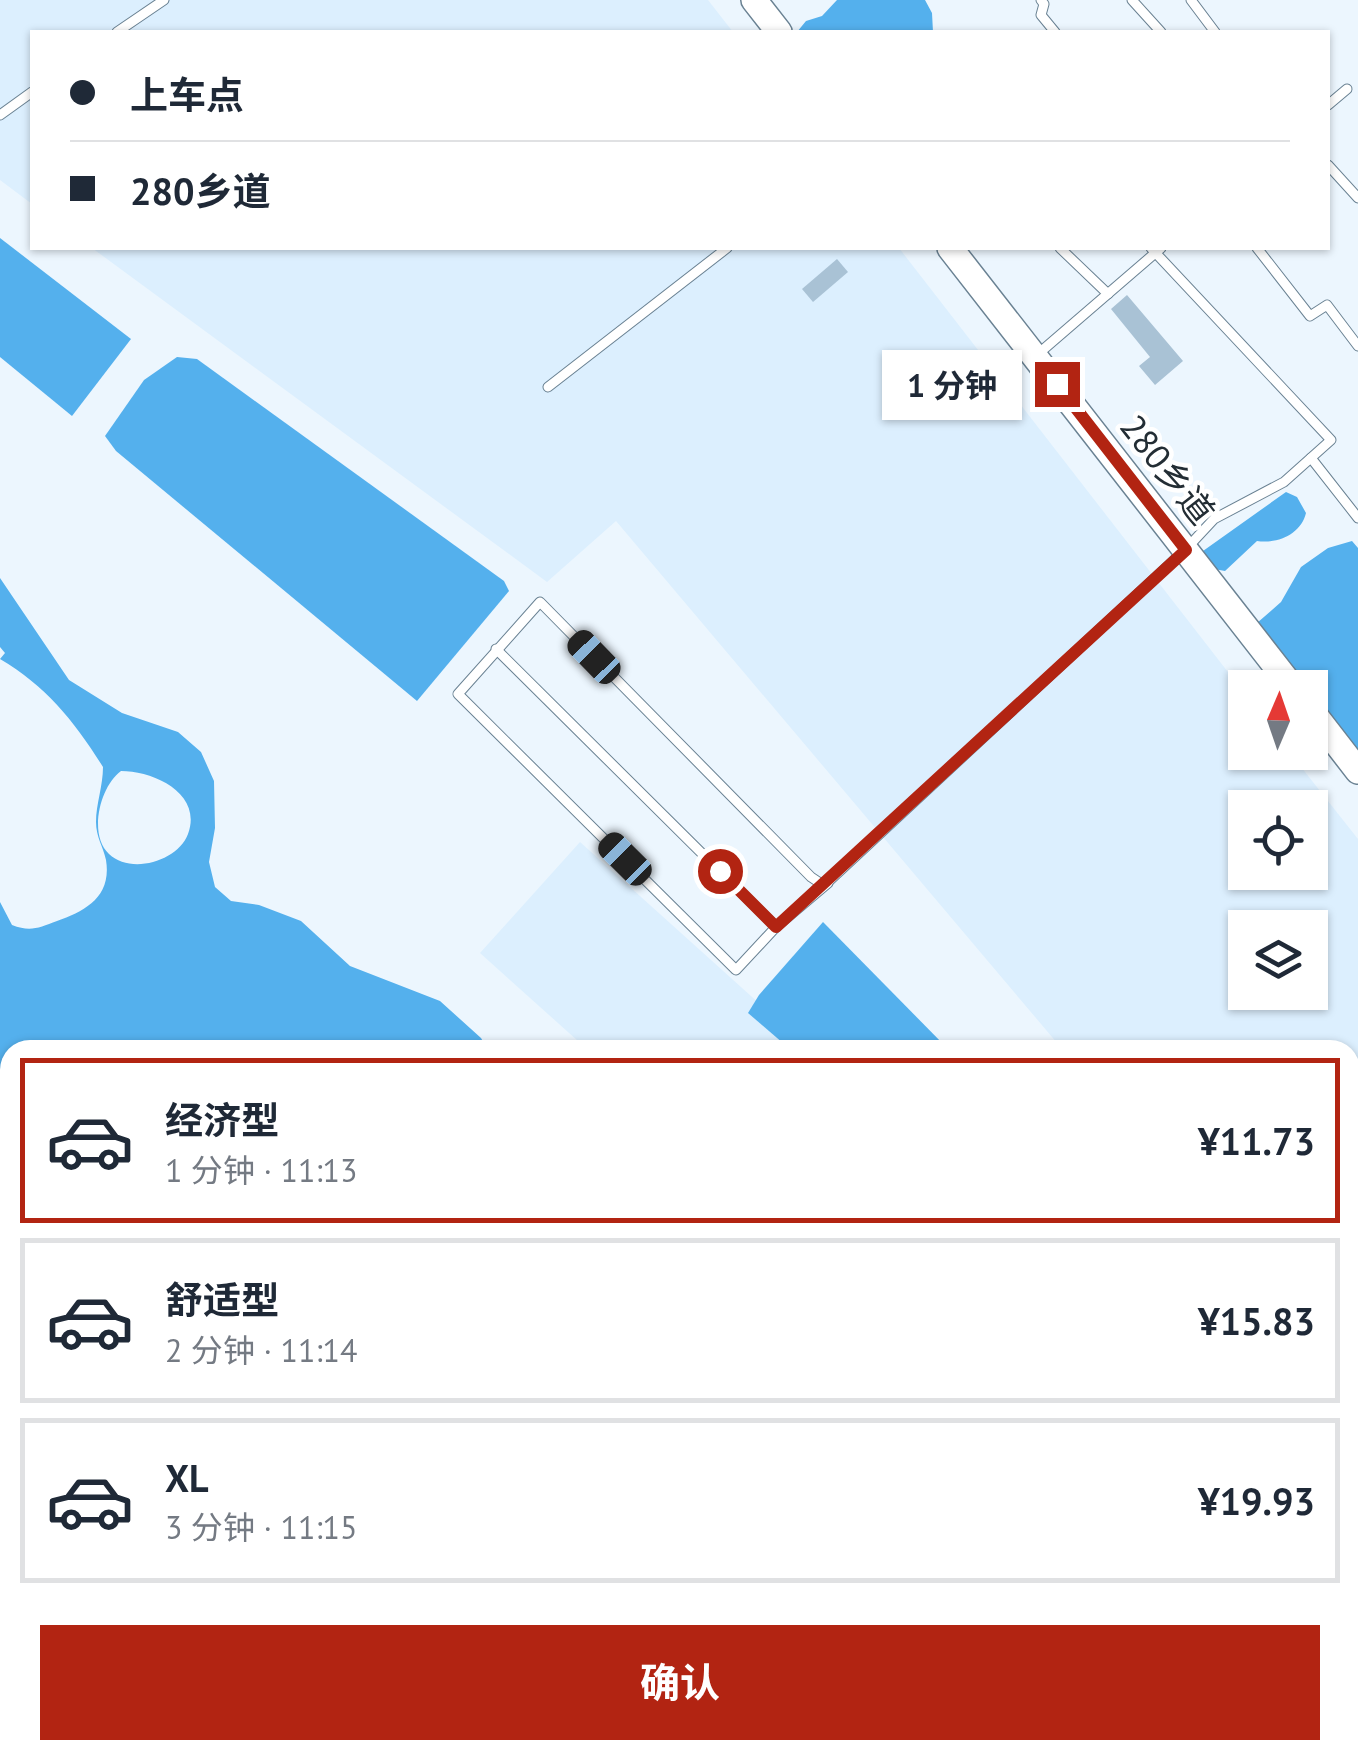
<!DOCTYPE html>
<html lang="zh">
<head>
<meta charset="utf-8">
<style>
  body { margin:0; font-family:"PT Sans","Noto Sans SC",sans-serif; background:#f2f2f3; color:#1f2937; height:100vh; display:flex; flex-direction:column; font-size:38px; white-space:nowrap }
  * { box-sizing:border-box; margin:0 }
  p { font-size:32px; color:#747a83 }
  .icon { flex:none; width:55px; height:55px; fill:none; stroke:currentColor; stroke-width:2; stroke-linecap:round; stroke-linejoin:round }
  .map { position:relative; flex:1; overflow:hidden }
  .drawer { position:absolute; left:0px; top:1040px; width:1360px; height:720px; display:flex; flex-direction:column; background:#fff; border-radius:30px 30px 0 0; box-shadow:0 2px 8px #0004 }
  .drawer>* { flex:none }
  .banner { position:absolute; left:30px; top:30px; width:1300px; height:220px; border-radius:0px; box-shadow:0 2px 8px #0004; display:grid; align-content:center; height:220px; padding:0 40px; background:#fff }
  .needle { width:65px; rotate:2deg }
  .controls { position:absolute; left:1228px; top:670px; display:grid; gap:20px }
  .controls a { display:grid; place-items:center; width:100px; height:100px; border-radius:0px; background:#fff; box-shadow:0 2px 8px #0004; font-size:50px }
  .end { position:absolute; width:45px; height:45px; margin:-22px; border:12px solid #b22412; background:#fff; box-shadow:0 0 0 5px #fff }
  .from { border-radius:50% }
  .bubble { position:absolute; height:70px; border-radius:0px; background:#fff; box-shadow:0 2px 8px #0004; font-size:32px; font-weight:700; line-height:70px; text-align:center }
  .car { position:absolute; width:30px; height:60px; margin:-30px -15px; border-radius:12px; box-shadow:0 0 8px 2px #0007; background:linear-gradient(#222 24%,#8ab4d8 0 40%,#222 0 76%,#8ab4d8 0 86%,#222 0) }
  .banner b { display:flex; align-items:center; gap:35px; height:95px; font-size:38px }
  .banner b+b { border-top:2px solid #e0e1e3 }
  .banner i { width:25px; height:25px; background:#1f2937 }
  ul { padding:18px 0 0; list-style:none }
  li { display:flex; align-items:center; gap:30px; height:165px; margin:0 20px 15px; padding:0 20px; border:5px solid #e0e1e3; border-radius:0px }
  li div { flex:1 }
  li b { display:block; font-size:38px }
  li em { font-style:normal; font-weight:700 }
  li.selected { border-color:#b22412 }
  li>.icon { width:90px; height:90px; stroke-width:1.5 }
  .button { display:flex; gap:20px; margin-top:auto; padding:20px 40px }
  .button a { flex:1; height:115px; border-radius:0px; background:#b22412; color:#fff; font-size:40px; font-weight:700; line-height:115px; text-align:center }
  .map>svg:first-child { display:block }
  .built { fill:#dceffe; fill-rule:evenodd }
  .green { fill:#9acff7 }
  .water { fill:#54b0ed; fill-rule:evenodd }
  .building { fill:#a9c2d5 }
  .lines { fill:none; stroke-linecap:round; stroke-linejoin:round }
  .lane-casing { stroke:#6a8293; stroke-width:11 }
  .street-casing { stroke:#6a8293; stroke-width:20 }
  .secondary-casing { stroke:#6a8293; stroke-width:28 }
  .path { stroke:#909aa2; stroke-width:2.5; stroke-dasharray:8 5; stroke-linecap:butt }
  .lane { stroke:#fff; stroke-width:9 }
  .street { stroke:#fff; stroke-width:18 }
  .secondary { stroke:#fff; stroke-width:25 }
  .route { stroke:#b22412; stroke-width:12 }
  .labels { text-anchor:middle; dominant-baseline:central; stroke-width:9; stroke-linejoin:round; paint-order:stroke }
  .street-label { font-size:35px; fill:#232d34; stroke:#fff }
</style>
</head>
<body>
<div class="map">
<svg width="1358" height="1760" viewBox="0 0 1358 1760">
  <rect width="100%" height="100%" fill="#ecf6fe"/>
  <!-- built -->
  <g class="built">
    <path d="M0,0h708l25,32h-701v172l-32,-24z"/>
    <path d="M92,248h807l346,446v58l45,1 68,86v829l-8,-6v-612h-287l-447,-529 -69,61zM1245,808h65v64h-65zM1245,928h65v64h-65z"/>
    <path d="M580,842l231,208h-223l-108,-97z"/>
  </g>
  <!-- green -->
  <path class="green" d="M0,1491l10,7v252h408l4,10h-422z"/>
  <!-- water -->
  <g class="water">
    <path d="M837,0h88l7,13 1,19h-136l9,-11 16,-5z"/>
    <path d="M0,238l131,101 -59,77 -72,-59z"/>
    <path d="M177,357l20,2 307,222 5,10 -92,110 -301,-250 -11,-15 39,-56z"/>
    <path d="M1286,492l11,5 9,16c-5,21 -28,31 -49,28l-32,30 -11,-2 -11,-18z"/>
    <path d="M1352,541l6,7v209l-48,-60v-9l-7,-1 -46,-64 24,-21 20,-35 27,-19z"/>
    <path d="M0,578l69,102 53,33 56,19 23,20 13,29 1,47 -6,34 6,25 16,14 28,4 42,16 49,45 90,35 41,37 7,12h-478v80l-10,-4v-224l12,23c18,7 27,3 45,-4 28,-10 55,-24 49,-61 -3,-14 -10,-23 -10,-38 0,-18 7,-36 7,-55 -28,-45 -57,-81 -103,-108l5,-6 -5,-6zM121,771c32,0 82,22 67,63 -10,27 -57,41 -79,20 -21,-19 -9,-68 12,-83z"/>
    <path d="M823,922l126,128h-158l-43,-37 11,-18z"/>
    <path d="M0,1299l10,7v192l-10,-7z"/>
    <path d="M418,1750h319l12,10h-327z"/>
    <path d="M867,1750h373l10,10h-368z"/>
  </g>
  <!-- building -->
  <g class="building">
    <path d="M837,259l11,13 -35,30 -11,-13z"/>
    <path d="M1127,295l56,66 -28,24 -16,-19 11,-9 -39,-48z"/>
  </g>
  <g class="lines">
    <defs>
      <g id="lane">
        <path d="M1041,0l3,4 -3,11 14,17"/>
        <path d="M1132,0l29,32"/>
        <path d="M1191,0l24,32"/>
        <path d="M117,32l47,-32"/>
        <path d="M1328,105l19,-16"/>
        <path d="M0,115l32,-23"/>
        <path d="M1328,165l30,33"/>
        <path d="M1060,248l48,46"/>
        <path d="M1257,248l53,68 17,-11 31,41"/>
        <path d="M1038,354l123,-106"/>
        <path d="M548,387l179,-139"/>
        <path d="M1311,458l47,60"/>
        <path d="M496,649l280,278 52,-44"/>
        <path d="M776,927l-40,43 -278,-276 82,-92 271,275 9,6 9,-2 357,-332 28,-30 70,-37 47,-42 -180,-192"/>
        <path d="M0,1535l10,8"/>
        <path d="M381,1750l6,10"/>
        <path d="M7,1760l7,-10"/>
      </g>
      <g id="street">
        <path d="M0,1195l10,1"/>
        <path d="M772,1750l10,10"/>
      </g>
      <g id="secondary">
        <path d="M754,0l25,32"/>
        <path d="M950,248l343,440"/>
        <path d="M1310,709l48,62"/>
      </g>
    </defs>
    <!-- lane casing -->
    <use href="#lane" class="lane-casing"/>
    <!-- street casing -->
    <use href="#street" class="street-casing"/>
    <!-- secondary casing -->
    <use href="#secondary" class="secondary-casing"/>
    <!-- path -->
    <g class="path">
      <path d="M243,1750l5,10"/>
      <path d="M330,1750l3,10"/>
      <path d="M411,1750l5,10"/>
      <path d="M198,1760l8,-10"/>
    </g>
    <!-- lane -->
    <use href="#lane" class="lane"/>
    <!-- street -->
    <use href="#street" class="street"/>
    <!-- secondary -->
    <use href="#secondary" class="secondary"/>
  </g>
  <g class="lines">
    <!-- route -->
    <path class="route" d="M720,871l56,56 410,-377 -129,-166"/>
  </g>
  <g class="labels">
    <!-- street labels -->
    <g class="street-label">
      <text transform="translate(1168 469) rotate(52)">280乡道</text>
    </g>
  </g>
</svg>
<div class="controls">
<a><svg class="needle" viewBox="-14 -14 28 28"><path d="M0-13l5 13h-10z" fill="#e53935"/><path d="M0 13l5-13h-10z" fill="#747a83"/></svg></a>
<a><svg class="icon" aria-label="locate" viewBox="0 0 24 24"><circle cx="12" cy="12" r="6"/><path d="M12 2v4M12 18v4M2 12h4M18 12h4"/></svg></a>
<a><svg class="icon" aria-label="layers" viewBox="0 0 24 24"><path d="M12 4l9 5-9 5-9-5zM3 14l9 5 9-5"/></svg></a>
</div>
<i class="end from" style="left:720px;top:871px"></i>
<i class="end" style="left:1057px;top:384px"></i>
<div class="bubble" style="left:882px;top:350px;width:140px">1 分钟</div>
<i class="car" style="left:594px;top:657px;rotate:316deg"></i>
<i class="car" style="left:625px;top:859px;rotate:315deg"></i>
<div class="banner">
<b><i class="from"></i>上车点</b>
<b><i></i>280乡道</b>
</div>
<section class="drawer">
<ul>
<li class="selected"><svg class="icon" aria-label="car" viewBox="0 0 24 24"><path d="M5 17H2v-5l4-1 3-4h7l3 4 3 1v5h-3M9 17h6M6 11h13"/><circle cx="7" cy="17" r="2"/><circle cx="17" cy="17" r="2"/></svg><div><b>经济型</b><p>1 分钟 · 11:13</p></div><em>¥11.73</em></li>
<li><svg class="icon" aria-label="car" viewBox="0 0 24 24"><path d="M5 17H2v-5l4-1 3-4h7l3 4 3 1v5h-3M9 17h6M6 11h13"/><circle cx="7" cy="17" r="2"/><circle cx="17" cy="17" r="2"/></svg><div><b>舒适型</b><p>2 分钟 · 11:14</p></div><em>¥15.83</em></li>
<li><svg class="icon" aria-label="car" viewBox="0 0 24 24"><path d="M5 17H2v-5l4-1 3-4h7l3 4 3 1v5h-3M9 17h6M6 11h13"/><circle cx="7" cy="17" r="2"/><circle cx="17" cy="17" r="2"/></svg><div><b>XL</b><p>3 分钟 · 11:15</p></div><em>¥19.93</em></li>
</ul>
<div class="button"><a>确认</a></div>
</section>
</div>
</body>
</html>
